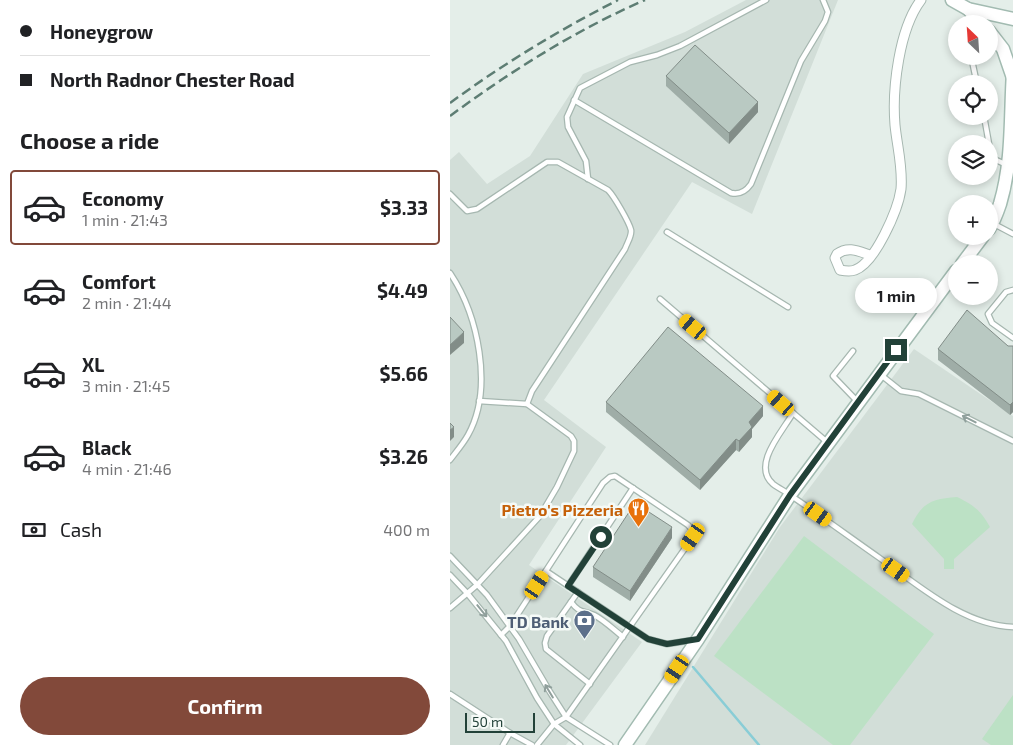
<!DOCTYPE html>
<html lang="en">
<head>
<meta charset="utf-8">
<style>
  body { margin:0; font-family:"Exo 2",sans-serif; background:#f2f2f2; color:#202124; height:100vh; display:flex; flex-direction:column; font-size:19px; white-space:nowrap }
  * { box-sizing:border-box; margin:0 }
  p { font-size:16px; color:#757577 }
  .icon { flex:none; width:28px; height:28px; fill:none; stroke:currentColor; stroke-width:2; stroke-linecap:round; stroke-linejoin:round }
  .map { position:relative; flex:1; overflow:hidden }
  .side { display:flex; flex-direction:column; background:#fff; width:450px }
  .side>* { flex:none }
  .banner { display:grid; align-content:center; height:110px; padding:0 20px; background:#fff }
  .needle { width:32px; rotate:335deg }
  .fabs { position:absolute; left:498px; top:15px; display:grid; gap:10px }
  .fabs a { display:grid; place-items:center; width:50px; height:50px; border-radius:50%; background:#fff; box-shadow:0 2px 8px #0003; font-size:25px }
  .scale { position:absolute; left:15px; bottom:12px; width:70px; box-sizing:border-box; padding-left:5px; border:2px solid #224138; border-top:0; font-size:14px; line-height:18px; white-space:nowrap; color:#224138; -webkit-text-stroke:4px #f5faf7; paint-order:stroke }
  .end { position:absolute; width:22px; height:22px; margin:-11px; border:6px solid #224138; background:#fff; box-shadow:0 0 0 2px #fff }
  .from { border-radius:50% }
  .bubble { position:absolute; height:35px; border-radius:18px; background:#fff; box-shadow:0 2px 8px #0003; font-size:16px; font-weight:700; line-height:35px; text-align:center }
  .car { position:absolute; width:15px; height:30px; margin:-15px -8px; border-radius:6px; box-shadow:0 0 4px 1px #0007; background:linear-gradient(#f5c518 24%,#345 0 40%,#f5c518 0 76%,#345 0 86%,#f5c518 0) }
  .banner b { display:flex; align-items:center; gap:18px; height:48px; font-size:19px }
  .banner b+b { border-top:1px solid #e0e0e0 }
  .banner i { width:12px; height:12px; background:#202124 }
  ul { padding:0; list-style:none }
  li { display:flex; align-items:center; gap:15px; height:75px; margin:0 10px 8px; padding:0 10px; border:2px solid transparent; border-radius:5px }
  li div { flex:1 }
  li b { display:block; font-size:19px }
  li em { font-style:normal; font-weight:700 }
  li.active { border-color:#82493a }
  li>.icon { width:45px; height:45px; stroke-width:1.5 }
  h2 { padding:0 20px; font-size:22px; line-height:60px }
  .pay { display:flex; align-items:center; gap:12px; height:55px; padding:0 20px; font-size:19px }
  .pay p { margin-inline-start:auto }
  .button { display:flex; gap:10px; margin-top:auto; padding:10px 20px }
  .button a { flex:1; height:58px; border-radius:30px; background:#82493a; color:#fff; font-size:20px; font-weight:700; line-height:58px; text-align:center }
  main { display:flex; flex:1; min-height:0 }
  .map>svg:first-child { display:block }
  .built { fill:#d2ded8 }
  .park { fill:#bce1c5 }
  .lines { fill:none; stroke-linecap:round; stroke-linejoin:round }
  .stream { stroke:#89cdd6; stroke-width:2.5 }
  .service-casing { stroke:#a6b7b0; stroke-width:7 }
  .minor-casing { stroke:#a6b7b0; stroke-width:11 }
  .secondary-casing { stroke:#a2bbb1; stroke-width:15 }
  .service { stroke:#fff; stroke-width:4.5 }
  .minor { stroke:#fff; stroke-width:9 }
  .secondary { stroke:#fff; stroke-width:12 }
  .rail { stroke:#5d7d73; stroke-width:2.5; stroke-dasharray:10 5; stroke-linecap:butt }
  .wall { fill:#9fada7 }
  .shaded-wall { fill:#828d88 }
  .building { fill:#b9c9c2; stroke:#828d88 }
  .oneway { stroke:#90a09c }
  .route { stroke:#224138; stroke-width:6 }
  .labels { text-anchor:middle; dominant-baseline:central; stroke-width:5; stroke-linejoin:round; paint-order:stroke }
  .food-label { font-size:16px; font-weight:bold; fill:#c56008; stroke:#f5faf7; text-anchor:end }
  .service-label { font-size:16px; font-weight:bold; fill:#4e5e75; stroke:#f5faf7; text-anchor:end }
</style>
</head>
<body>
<main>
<section class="side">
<div class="banner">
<b><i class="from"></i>Honeygrow</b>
<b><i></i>North Radnor Chester Road</b>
</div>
<h2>Choose a ride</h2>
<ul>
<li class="active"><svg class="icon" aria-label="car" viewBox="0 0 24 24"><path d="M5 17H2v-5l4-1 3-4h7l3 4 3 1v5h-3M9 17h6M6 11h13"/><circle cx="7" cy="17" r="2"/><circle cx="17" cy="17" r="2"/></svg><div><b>Economy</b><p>1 min · 21:43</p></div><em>$3.33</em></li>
<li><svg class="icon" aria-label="car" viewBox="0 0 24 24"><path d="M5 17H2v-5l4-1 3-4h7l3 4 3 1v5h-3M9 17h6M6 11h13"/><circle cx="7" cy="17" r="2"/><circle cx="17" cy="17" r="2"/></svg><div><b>Comfort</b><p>2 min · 21:44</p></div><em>$4.49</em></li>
<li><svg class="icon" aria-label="car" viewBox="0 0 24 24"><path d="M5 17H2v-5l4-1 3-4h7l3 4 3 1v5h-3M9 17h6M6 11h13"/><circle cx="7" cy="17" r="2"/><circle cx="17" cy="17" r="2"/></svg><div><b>XL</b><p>3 min · 21:45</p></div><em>$5.66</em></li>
<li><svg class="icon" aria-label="car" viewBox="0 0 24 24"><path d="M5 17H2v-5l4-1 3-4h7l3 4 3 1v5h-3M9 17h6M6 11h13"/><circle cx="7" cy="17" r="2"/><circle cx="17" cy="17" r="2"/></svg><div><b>Black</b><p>4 min · 21:46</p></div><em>$3.26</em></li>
</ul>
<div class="pay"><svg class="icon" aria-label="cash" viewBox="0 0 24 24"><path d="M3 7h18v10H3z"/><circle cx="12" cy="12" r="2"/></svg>Cash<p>400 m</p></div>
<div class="button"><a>Confirm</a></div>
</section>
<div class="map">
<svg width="563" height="745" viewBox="0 0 563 745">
  <rect width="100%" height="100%" fill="#e4eee9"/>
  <!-- built -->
  <g class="built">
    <path d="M296,0h92l-86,214 -60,-32 -148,218 62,47 -77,118 113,77 -76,103h-116v-585l9,-8 28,32 43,-28 53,-82 102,-42z"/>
    <path d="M464,349l99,67v329h-368l135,-218z"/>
  </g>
  <!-- park -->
  <g class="park">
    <path d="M507,497c17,8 24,14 33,30l-36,32v10h-10v-10l-32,-35c11,-23 22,-25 45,-27z"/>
    <path d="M354,536l130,98 -84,111h-17l-119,-89z"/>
    <path d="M563,695v50h-22l-9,-6z"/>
  </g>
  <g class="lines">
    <!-- stream -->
    <path class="stream" d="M243,667l66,78"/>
    <defs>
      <g id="service">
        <path d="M521,56l6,28"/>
        <path d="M124,100l157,93c8,2 15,-2 20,-9l50,-123 24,-40 3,-9 -5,-12"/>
        <path d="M534,116l7,39 5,5 11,5"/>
        <path d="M138,179l-2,-18 -18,-34 -1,-10 13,-29 50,-26 27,-7 23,-9 86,-46"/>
        <path d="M0,194l17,17 10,-2 70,-47h11l50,28c6,6 21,32 23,40 1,6 -4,13 -6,19l-93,142 -5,13 -48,-3"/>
        <path d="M544,224l19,10"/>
        <path d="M217,232l121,75"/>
        <path d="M0,273c28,42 44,115 18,162 -5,9 -12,17 -18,25"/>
        <path d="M563,290l-7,2 -18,22 4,9 21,15"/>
        <path d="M210,299l167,143"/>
        <path d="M403,351l-20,25 24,25"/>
        <path d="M431,375l20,16 18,3 94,47"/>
        <path d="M343,413c-10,18 -42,52 -20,71 5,4 12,7 17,11 31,21 61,43 91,64 39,27 82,66 132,68"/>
        <path d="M0,556l37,39 32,44 31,53 16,25 44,28"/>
        <path d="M96,571l102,68 19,5 26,-4"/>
        <path d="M0,575l17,18 39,48 31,57 17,26 26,21"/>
        <path d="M118,586l65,-98"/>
        <path d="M128,592l-31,44 -2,7 1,6 44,35"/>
        <path d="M121,602c9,12 12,8 23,13 10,5 20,15 29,22"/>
        <path d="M0,608l27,-23 63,-69 17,-29 17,-36v-10l-3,-5 -44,-32"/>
        <path d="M51,635l9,-9 93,-143 7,-6 5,-1 73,49 6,7 -1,5 -127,180 -12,7 -17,21"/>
        <path d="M0,694l60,39 22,12"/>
        <path d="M53,745l7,-12"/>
      </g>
      <path id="minor" d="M420,255c-12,-4 -22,-9 -33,-1l-2,4 5,12c5,1 10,2 15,0 20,-7 43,-60 46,-81 2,-22 -4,-43 -6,-64 -3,-36 4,-96 26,-125"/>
      <g id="secondary">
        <path d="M502,0l16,9 45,10"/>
        <path d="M518,9l14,15"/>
        <path d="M539,31l14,18 10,29"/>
        <path d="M539,229c5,-8 8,-16 11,-25 13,-44 10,-87 13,-132"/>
        <path d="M512,264l21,-28"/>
        <path d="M175,745l73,-106 92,-144 166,-224"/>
      </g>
    </defs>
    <!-- service casing -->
    <use href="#service" class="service-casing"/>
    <!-- minor casing -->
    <use href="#minor" class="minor-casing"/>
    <!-- secondary casing -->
    <use href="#secondary" class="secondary-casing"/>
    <!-- service -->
    <use href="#service" class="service"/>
    <!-- minor -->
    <use href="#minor" class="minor"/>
    <!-- secondary -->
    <use href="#secondary" class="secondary"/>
    <!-- rail -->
    <g class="rail">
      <path d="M0,103c53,-39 109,-73 168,-103"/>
      <path d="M0,116c61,-45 126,-86 195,-116"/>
    </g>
  </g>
  <!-- wall -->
  <g class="wall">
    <path d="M216,76l92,36 -29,32 -63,-58z"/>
    <path d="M558,346h5v66l-3,3 -72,-55v-11z"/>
    <path d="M156,402l157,14 -11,13v8l-13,15 -3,-2 -36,40 -94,-78z"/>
    <path d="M222,538l-42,63 -37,-24v-10z"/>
  </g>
  <!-- shaded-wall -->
  <g class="shaded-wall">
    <path d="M308,102v10l-29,32v-11z"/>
    <path d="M14,332v11l-14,12v-10z"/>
    <path d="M563,402v10l-3,3v-10z"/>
    <path d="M313,406v10l-11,13v8l-13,15v-11l10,-19z"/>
    <path d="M4,427v10l-4,4v-11z"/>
    <path d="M286,439v11l-36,40v-10z"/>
    <path d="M222,527v11l-42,63v-10z"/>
  </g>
  <!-- building -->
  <g class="building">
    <path d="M245,45l63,57 -29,31 -63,-57z"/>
    <path d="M517,310l41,36h5v56l-3,3 -72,-56z"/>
    <path d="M0,317l14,15 -14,13z"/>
    <path d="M218,327l95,79 -14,16 3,5 -13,14 -3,-2 -36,41 -94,-78z"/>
    <path d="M0,423l4,4 -4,3z"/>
    <path d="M185,503l37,24 -42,64 -37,-24z"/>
  </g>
  <!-- one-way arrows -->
  <defs><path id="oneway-shaft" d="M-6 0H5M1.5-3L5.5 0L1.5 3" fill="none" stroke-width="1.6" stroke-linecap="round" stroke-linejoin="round" transform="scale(1.25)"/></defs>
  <g class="oneway">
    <use href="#oneway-shaft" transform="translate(519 419) rotate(-153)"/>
    <use href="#oneway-shaft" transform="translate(32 611) rotate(51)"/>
    <use href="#oneway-shaft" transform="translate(99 691) rotate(-121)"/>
  </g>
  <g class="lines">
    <!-- route -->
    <path class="route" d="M151,537l-33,49 80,53 19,5 31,-5 92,-144 106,-145"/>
  </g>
  <!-- icons -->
  <defs>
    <symbol id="restaurant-pin" viewBox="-11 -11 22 30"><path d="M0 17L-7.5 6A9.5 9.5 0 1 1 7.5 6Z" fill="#e8710a" stroke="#f5faf7"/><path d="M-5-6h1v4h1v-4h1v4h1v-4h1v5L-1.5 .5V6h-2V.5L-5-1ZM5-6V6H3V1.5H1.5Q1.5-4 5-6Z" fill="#fff"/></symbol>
    <symbol id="bank-pin" viewBox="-11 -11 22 30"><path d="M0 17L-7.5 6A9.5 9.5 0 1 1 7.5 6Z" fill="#5c6f8a" stroke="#f5faf7"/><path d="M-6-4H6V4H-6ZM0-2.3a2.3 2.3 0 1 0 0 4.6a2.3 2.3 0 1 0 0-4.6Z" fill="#fff"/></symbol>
  </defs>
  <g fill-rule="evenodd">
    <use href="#restaurant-pin" x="176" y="496" width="25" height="34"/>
    <use href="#bank-pin" x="122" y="608" width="25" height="34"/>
  </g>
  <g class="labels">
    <!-- food labels -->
    <g class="food-label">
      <text x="173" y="509">Pietro's Pizzeria</text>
    </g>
    <!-- service labels -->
    <g class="service-label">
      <text x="119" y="621">TD Bank</text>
    </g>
  </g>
</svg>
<div class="fabs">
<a><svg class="needle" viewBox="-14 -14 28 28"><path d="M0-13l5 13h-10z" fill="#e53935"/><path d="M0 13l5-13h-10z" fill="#757577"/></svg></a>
<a><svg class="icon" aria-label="locate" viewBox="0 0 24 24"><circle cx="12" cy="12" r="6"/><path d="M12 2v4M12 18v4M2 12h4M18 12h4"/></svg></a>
<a><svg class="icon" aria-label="layers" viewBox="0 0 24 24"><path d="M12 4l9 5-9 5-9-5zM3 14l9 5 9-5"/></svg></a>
<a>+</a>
<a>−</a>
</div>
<div class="scale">50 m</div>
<i class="end from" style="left:151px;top:537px"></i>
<i class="end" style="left:446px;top:350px"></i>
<div class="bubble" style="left:405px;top:278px;width:82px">1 min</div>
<i class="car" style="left:243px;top:327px;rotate:310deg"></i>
<i class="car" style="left:331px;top:403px;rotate:311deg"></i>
<i class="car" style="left:368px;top:514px;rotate:125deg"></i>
<i class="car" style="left:243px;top:537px;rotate:215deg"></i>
<i class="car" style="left:446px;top:570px;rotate:125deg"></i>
<i class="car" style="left:87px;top:585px;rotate:33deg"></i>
<i class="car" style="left:227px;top:669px;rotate:214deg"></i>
</div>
</main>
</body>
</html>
